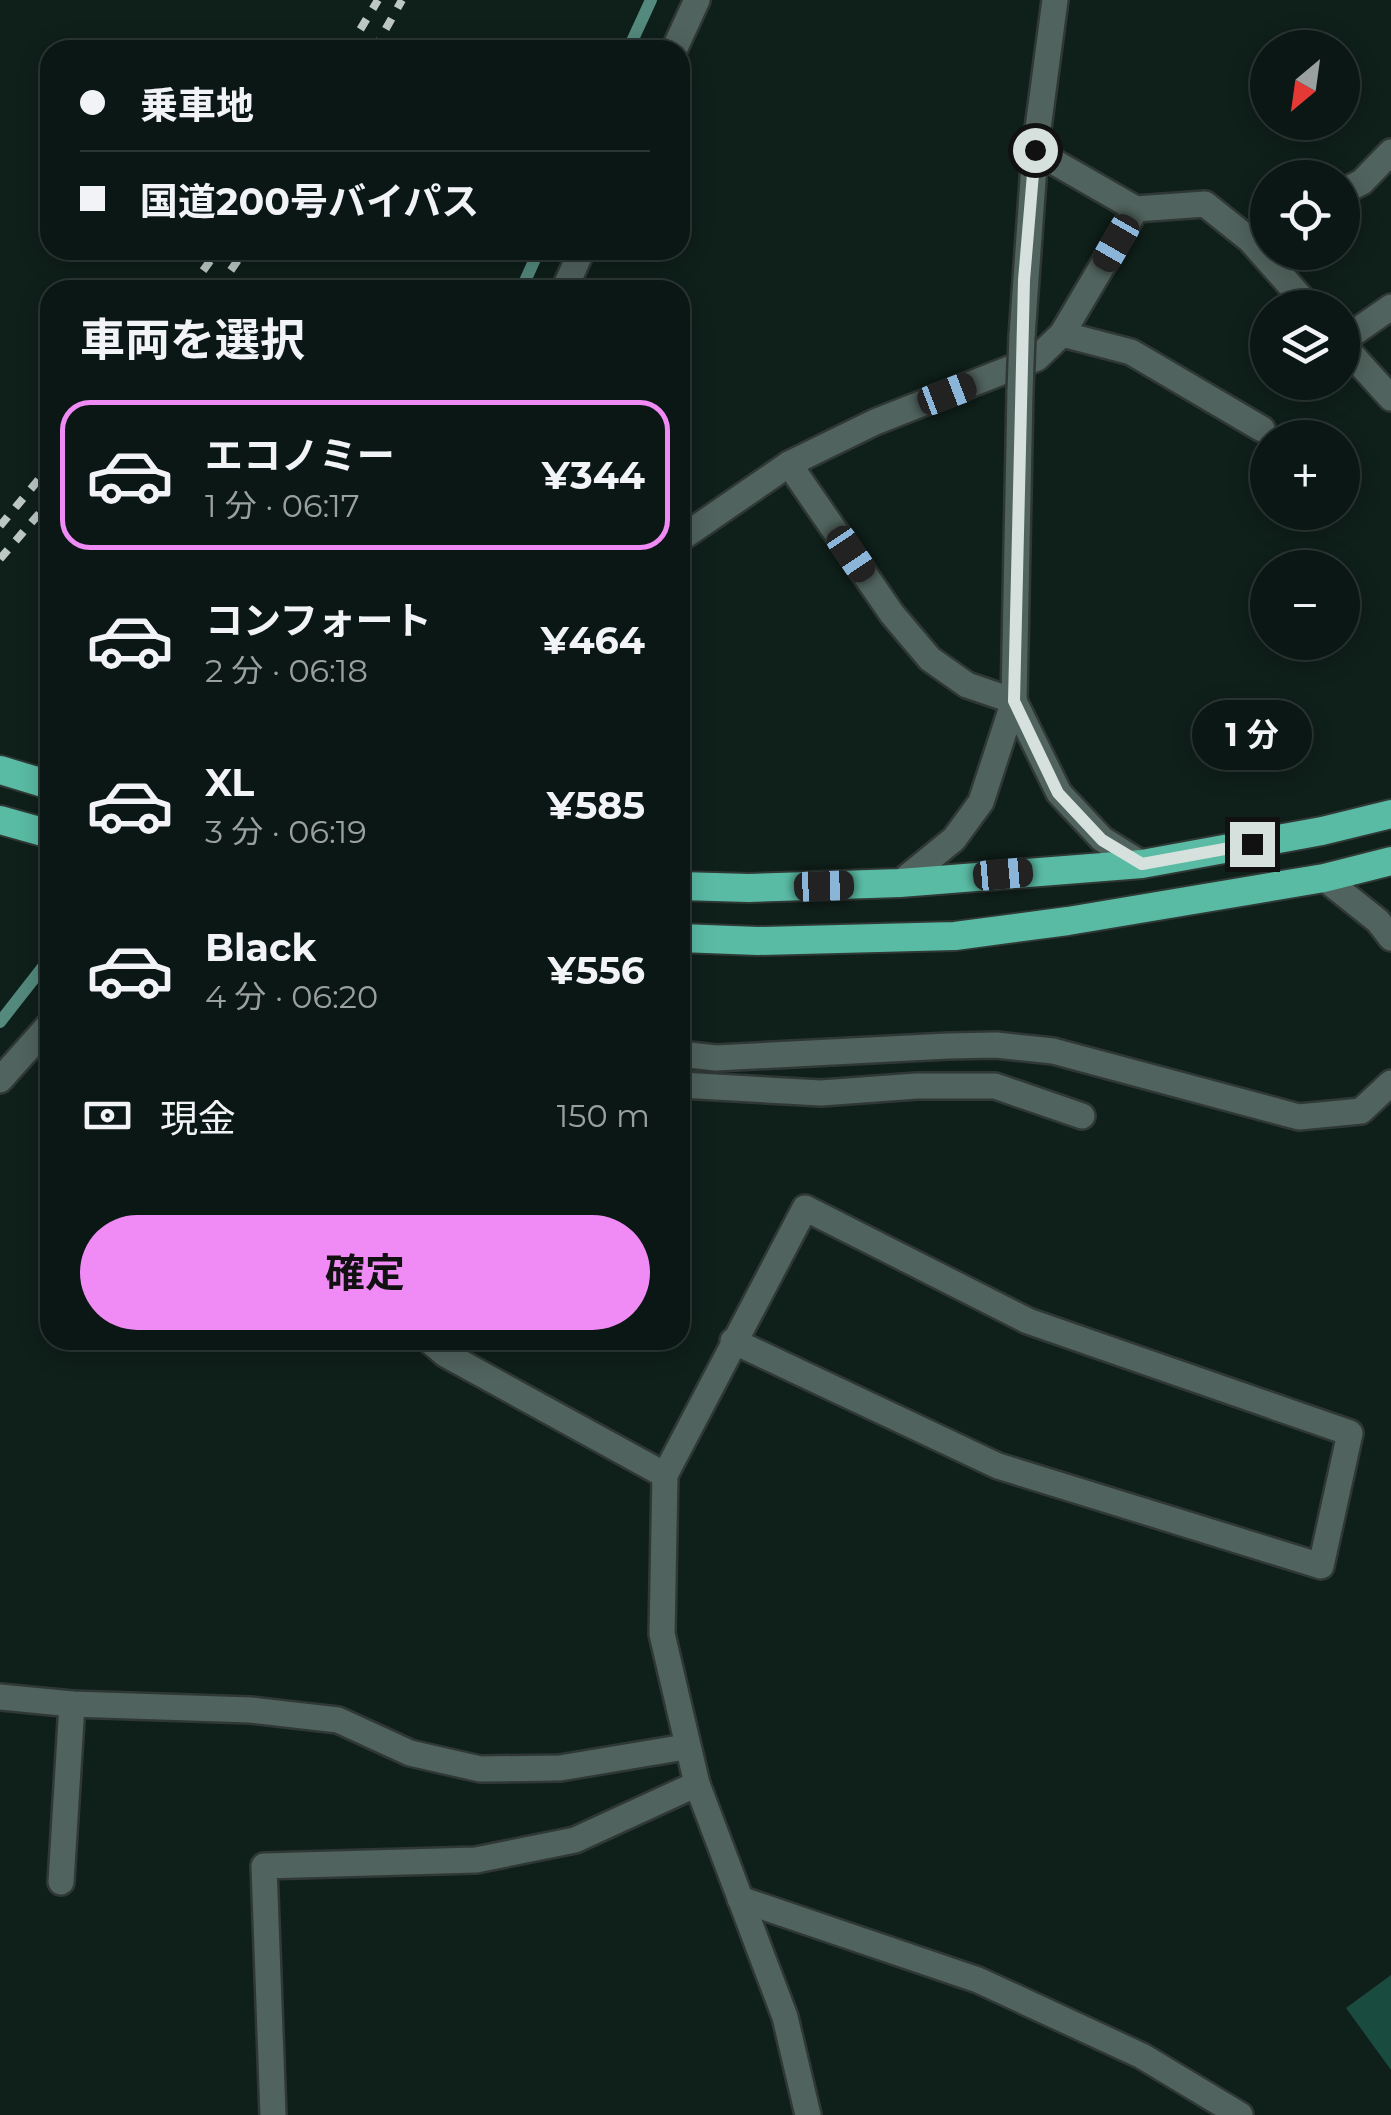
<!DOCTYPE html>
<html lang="ja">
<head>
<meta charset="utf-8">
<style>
  body { margin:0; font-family:Montserrat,"Noto Sans JP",sans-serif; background:#14201d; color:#f1f3f6; height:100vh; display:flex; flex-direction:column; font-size:38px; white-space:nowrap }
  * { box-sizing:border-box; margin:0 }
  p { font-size:32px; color:#9a9fa0 }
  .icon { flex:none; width:55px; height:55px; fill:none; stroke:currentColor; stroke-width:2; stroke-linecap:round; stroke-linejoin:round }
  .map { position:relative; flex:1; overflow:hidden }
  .side { position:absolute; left:40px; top:280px; width:650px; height:1070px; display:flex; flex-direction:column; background:#0b1714; border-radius:30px; box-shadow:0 5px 25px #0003,0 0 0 2px #2b3634 }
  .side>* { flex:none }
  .top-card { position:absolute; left:40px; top:40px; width:650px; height:220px; border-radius:30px; box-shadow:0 5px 25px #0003,0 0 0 2px #2b3634; display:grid; align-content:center; height:220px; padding:0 40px; background:#0b1714 }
  .needle { width:65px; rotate:209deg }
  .fabs { position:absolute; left:1250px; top:30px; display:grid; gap:20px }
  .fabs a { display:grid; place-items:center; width:110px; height:110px; border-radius:50%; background:#0b1714; box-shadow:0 5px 25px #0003,0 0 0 2px #2b3634; font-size:50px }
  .end { position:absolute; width:45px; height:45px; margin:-22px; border:12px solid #d6e0dd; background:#111; box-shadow:0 0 0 5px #111 }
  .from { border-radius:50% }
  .bubble { position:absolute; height:70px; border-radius:35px; background:#0b1714; box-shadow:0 5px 25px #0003,0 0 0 2px #2b3634; font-size:32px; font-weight:700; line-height:70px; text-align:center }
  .car { position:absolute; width:30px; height:60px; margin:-30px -15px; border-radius:12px; box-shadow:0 0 8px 2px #0007; background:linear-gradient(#222 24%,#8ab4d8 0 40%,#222 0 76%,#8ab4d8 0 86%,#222 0) }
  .top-card b { display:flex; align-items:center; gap:35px; height:95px; font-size:38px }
  .top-card b+b { border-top:2px solid #2b3634 }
  .top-card i { width:25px; height:25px; background:#f1f3f6 }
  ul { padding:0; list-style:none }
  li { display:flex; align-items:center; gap:30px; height:150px; margin:0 20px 15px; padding:0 20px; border:5px solid transparent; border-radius:30px }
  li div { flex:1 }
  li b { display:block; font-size:38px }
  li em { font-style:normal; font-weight:700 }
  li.active { border-color:#f08bf6 }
  li>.icon { width:90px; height:90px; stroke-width:1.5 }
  h2 { padding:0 40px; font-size:45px; line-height:120px }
  .pay { display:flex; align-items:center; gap:25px; height:110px; padding:0 40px; font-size:38px }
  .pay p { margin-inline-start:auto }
  .button { display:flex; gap:20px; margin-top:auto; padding:20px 40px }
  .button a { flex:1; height:115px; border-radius:60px; background:#f08bf6; color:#111; font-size:40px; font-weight:700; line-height:115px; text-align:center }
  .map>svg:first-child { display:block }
  .forest { fill:#1a4b3f }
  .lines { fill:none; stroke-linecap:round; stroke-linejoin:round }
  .stream { stroke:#54897d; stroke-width:12 }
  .minor-casing { stroke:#2f3835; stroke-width:30 }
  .tertiary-casing { stroke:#2f3835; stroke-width:30 }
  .trunk-casing { stroke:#2f3835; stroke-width:32 }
  .minor { stroke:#51635e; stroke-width:25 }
  .tertiary { stroke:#51635e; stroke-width:25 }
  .trunk { stroke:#5abba4; stroke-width:28 }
  .rail { stroke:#bdc8c5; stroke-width:8; stroke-dasharray:12 12; stroke-linecap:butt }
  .tertiary-bridge-casing { stroke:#2f3835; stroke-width:30; stroke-linecap:butt }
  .tertiary-bridge { stroke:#51635e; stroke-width:25 }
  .route { stroke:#d6e0dd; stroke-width:12 }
</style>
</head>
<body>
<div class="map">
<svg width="1391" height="2115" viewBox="0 0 1391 2115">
  <rect width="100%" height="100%" fill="#0f1f1a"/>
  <!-- forest -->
  <path class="forest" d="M1391,1975v95l-45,-62z"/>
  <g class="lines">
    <!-- stream -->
    <g class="stream">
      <path d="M628,50l23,-50"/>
      <path d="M521,290l18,-40"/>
      <path d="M0,1022l50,-64"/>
    </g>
    <defs>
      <g id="minor">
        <path d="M1035,151l101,58 69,-5 45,36 60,68"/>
        <path d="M1342,192l20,-10 29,-30"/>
        <path d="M1062,334l69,18 131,77"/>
        <path d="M1342,341l49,-34"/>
        <path d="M1342,344l49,54"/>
        <path d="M789,464l103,150 38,45 37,26 47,16 45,92 43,46 40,25"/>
        <path d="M680,539l109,-75 86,-42 162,-64 25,-24 74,-125"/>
        <path d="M1324,878l54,43 13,17"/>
        <path d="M900,883l54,-44 27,-37 33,-101"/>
        <path d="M680,1085l141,8 96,-7h78l87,30"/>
        <path d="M429,1340l16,14 220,121"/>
        <path d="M733,1341l265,125 323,100 29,-133 -322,-112 -223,-113 -140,267 -3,159 35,150 88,233 23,98"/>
        <path d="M0,1697l72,7 178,6 88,10 72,33 70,16 80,-1 125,-21"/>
        <path d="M61,1882l11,-178"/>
        <path d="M740,1899l238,81 164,76 98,59"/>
        <path d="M273,2115l-9,-249 212,-6 99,-20 122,-56"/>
      </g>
      <g id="tertiary">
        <path d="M674,50l23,-50"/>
        <path d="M564,290l18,-40"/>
        <path d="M1022,336l13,-185 20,-151"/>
        <path d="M1014,701l6,-310"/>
        <path d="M680,1054l36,4 232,-12 48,-1 57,6 246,66 62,-6 30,-28"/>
        <path d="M0,1080l50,-56"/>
      </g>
      <g id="trunk">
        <path d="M0,770l50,15"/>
        <path d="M0,820l50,14"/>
        <path d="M680,886l69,2 151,-5 242,-19 180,-33 69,-17"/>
        <path d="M680,938l78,3 197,-5 113,-15 256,-43 67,-17"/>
      </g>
    </defs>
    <!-- minor casing -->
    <use href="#minor" class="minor-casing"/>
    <!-- tertiary casing -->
    <use href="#tertiary" class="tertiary-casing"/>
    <!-- trunk casing -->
    <use href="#trunk" class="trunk-casing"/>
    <!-- minor -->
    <use href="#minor" class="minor"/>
    <!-- tertiary -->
    <use href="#tertiary" class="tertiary"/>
    <!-- trunk -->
    <use href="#trunk" class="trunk"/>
    <!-- rail -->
    <g class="rail">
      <path d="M348,50l30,-50"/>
      <path d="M374,50l28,-50"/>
      <path d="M189,290l29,-40"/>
      <path d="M217,290l28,-40"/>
      <path d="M0,526l50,-60"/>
      <path d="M0,559l50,-58"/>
    </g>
    <defs>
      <path id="tertiary-bridge" d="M1020,391l2,-55"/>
    </defs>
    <!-- tertiary-bridge casing -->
    <use href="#tertiary-bridge" class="tertiary-bridge-casing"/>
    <!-- tertiary-bridge -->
    <use href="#tertiary-bridge" class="tertiary-bridge"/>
  </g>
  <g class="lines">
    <!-- route -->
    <path class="route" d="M1035,150l-11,130 -10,421 44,92 44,47 40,24 110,-20"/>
  </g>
</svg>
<div class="fabs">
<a><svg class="needle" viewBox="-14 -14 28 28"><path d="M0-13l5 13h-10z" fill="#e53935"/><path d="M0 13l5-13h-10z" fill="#9a9fa0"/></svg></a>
<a><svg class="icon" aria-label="locate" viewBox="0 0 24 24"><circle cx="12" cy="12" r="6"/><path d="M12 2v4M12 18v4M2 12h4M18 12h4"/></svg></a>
<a><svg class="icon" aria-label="layers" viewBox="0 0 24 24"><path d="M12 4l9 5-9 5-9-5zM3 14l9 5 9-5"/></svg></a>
<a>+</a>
<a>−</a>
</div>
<i class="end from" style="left:1035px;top:150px"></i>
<i class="end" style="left:1252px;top:844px"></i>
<div class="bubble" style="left:1192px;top:700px;width:120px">1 分</div>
<i class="car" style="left:1116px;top:243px;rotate:210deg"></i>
<i class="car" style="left:947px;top:394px;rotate:69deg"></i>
<i class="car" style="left:851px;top:554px;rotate:146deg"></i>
<i class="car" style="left:1003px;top:874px;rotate:85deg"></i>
<i class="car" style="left:824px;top:886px;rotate:88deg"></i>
<div class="top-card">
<b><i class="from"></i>乗車地</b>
<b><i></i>国道200号バイパス</b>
</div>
<section class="side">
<h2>車両を選択</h2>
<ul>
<li class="active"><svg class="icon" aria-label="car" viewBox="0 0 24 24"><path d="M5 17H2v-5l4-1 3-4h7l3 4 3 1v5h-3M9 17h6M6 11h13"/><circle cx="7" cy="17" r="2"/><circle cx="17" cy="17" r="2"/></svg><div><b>エコノミー</b><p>1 分 · 06:17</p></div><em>¥344</em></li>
<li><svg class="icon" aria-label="car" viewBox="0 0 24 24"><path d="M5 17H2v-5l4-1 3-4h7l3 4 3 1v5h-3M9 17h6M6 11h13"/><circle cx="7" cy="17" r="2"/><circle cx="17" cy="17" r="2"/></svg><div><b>コンフォート</b><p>2 分 · 06:18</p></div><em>¥464</em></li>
<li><svg class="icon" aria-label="car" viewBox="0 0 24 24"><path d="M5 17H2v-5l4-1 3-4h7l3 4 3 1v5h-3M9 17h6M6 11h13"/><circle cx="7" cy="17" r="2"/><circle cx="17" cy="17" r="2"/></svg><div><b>XL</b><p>3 分 · 06:19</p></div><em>¥585</em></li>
<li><svg class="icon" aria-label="car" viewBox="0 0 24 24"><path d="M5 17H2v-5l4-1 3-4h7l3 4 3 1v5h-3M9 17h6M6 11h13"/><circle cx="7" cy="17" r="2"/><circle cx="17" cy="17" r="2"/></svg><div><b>Black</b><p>4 分 · 06:20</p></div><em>¥556</em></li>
</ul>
<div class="pay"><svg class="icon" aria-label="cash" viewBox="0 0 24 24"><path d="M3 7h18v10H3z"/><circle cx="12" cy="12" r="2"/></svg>現金<p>150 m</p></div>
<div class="button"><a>確定</a></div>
</section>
</div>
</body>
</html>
